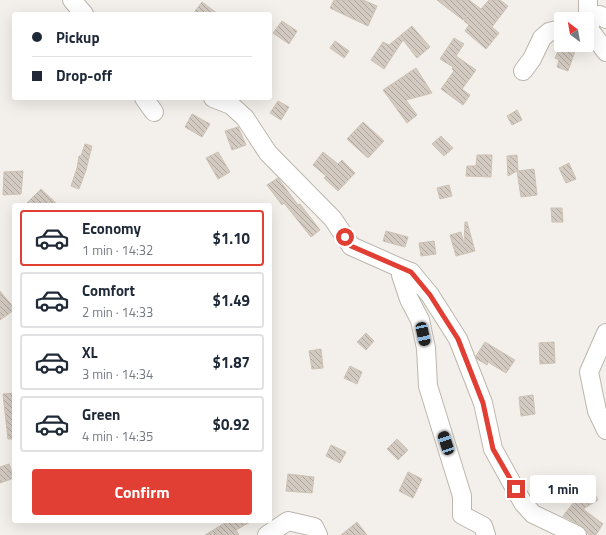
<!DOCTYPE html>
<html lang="en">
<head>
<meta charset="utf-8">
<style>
  body { margin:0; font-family:"Titillium Web",sans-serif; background:#f6f6f7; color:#1f2937; height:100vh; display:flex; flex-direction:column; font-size:15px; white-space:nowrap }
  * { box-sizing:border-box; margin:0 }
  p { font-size:13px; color:#747a83 }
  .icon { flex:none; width:22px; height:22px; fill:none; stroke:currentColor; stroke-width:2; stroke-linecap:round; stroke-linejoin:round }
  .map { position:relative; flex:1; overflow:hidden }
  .drawer { position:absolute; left:12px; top:203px; width:260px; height:320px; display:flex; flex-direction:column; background:#fff; border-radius:4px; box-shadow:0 4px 16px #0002 }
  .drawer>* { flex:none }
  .guide { position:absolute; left:12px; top:12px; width:260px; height:88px; border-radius:4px; box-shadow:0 4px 16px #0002; display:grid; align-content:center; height:88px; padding:0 20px; background:#fff }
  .needle { width:26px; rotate:329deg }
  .tools { position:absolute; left:554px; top:12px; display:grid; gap:8px }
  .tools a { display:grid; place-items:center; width:40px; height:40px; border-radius:4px; background:#fff; box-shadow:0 4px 16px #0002; font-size:20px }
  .end { position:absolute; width:18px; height:18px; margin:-9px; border:5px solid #e13f33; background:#fff; box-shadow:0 0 0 2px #fff }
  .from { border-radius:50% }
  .bubble { position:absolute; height:28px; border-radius:4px; background:#fff; box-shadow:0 4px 16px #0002; font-size:13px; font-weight:700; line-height:28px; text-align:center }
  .car { position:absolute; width:12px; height:24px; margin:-12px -6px; border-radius:5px; box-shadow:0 0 3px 1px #0007; background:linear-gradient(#222 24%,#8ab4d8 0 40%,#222 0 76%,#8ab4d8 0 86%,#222 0) }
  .guide b { display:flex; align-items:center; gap:14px; height:38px; font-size:15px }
  .guide b+b { border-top:1px solid #e0e1e3 }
  .guide i { width:10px; height:10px; background:#1f2937 }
  ul { padding:7px 0 0; list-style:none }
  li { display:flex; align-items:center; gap:12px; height:56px; margin:0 8px 6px; padding:0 12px; border:2px solid #e0e1e3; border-radius:4px }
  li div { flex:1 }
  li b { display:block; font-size:15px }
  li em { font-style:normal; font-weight:700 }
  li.active { border-color:#e13f33 }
  li>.icon { width:36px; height:36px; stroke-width:1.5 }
  .cta { display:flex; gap:8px; margin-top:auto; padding:8px 20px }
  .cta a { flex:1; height:46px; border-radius:4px; background:#e13f33; color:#fff; font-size:16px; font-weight:700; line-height:46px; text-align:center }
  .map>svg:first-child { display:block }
  .building { fill:url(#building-back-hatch); stroke:#cdc2b5 }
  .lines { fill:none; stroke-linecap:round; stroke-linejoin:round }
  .minor-casing { stroke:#bdb6ad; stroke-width:20 }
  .minor { stroke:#fff; stroke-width:18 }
  .route { stroke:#e13f33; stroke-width:5 }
</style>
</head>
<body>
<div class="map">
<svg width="606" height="535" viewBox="0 0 606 535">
  <defs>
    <pattern id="building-back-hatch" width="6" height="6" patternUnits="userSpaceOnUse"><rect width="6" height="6" fill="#d3cac1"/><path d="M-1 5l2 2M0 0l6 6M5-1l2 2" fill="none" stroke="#ada59e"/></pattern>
  </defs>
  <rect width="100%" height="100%" fill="#f3efea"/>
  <!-- building -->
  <g class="building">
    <path d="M334,0h29l14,6 -9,20 -38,-18z"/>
    <path d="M437,0h32l12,9 8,-9h11l8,6 -16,21 7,6 -13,16 -21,-18 4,-6 -5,-4 3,-5 -4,4z"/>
    <path d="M202,2l16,12h-25z"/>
    <path d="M282,21l15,10 -8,13 -16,-11z"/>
    <path d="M412,26l18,21 -13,11 -14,-18 -19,29 -13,-9 12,-18 6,3z"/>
    <path d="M454,38l10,6 -8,12 20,14 -14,19 8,6 -7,10 -22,-16 13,-18 -2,-2 1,-2 -13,-8z"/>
    <path d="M335,41l14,10 -5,7 -14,-10z"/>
    <path d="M564,47l11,4 -7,20 -11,-4 2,-7 -4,-2 4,-9 3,2z"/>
    <path d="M416,68l16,25 -26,7 11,15 -10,8 -24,-33z"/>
    <path d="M278,101l11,6 -8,13 -11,-7z"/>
    <path d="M517,110l5,10 -10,5 -5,-9z"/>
    <path d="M192,114l18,10 -8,13 -17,-10z"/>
    <path d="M363,122l21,19 -16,17 -21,-19z"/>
    <path d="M238,127l8,18 -14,5 -7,-19z"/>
    <path d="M441,136l12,12 -9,8 -12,-12z"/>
    <path d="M85,144l7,2 -6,24 -7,19 -8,-3 6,-18 2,-12h2z"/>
    <path d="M218,152l12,20 -12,7 -12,-21z"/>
    <path d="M323,152l15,12 4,-4 13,13 -17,18 -14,-13 2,-2 -13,-11z"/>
    <path d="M477,155h15l-1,22 -25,-1 1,-10h9z"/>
    <path d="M517,155l1,16 16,-2 3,26 -16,2 -4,-26 -9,5 -1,-20z"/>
    <path d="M569,163l7,16 -10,4 -7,-15z"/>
    <path d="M23,171l-2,23 -18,1 1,-23z"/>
    <path d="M278,178l20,27 2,-1 20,26 -9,7 -27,-34 -2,2 -15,-20z"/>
    <path d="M449,185l3,11 -12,3 -3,-11z"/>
    <path d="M41,189l17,16h-33z"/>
    <path d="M551,208h11l1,14h-11z"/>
    <path d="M465,222h2l8,29 -19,5 -6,-21 11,-3 3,12z"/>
    <path d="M386,231l22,6 -3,10 -22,-6z"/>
    <path d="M434,241l2,13 -15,2 -2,-13z"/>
    <path d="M0,291l14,17v2l-14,10z"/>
    <path d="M366,333l8,8 -8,9 -9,-8z"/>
    <path d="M485,342l30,18 -9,13 -18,-11 -1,3 -10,-6 -1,-3z"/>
    <path d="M554,342l1,21 -15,1 -1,-21z"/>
    <path d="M321,349l2,19 -11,1 -3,-18z"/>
    <path d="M350,366l12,6 -5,12 -13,-6z"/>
    <path d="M14,393v46h-6l-5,-45z"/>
    <path d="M533,395l2,19 -14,2 -2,-19z"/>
    <path d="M397,439l11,11 -10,10 -11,-11z"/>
    <path d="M331,445l15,7 -6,11 -14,-7z"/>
    <path d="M9,464l5,14 -14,5v-16z"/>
    <path d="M408,472l14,7 -9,19 -14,-7z"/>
    <path d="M288,474l26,3 -2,16 -26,-2z"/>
    <path d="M592,489l6,11 -15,9 20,15 -7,11h-7l-7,-9 -19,-10 14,-18z"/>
    <path d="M228,521h24l-16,9 3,5h-34z"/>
    <path d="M357,522l10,13h-26z"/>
  </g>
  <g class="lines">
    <defs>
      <g id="minor">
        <path d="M72,0l12,14"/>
        <path d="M606,19l-6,-4 -8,2 -3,12 17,23"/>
        <path d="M587,20l5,-3 -4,-5v-12"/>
        <path d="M523,71l9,-12 10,-21 7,-6 12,-3"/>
        <path d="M144,98l10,14"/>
        <path d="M213,98l18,7 14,13 23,35 65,66 18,27 54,24"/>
        <path d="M606,333l-17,39 8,39 9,19"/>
        <path d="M267,535l21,-14 26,6 4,8"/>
        <path d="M486,535l-3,-9 -21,-11v-19l-34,-110 -2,-38 -6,-28 -11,-21 -8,-24 4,-5 6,2 19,23 28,44 25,64 10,46 30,54 10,11 44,21"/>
      </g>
    </defs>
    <!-- minor casing -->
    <use href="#minor" class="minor-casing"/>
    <!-- minor -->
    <use href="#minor" class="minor"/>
  </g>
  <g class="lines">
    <!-- route -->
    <path class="route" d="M345,237l6,9 60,26 19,23 28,44 25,64 10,46 23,40"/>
  </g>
</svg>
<div class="tools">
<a><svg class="needle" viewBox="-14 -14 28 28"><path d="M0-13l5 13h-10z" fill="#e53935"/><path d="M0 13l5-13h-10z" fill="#747a83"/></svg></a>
</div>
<i class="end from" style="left:345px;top:237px"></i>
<i class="end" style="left:516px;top:489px"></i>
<div class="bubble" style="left:530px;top:475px;width:66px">1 min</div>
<i class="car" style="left:423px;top:334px;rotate:168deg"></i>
<i class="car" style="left:446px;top:443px;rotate:342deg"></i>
<div class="guide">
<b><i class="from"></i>Pickup</b>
<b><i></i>Drop-off</b>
</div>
<section class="drawer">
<ul>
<li class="active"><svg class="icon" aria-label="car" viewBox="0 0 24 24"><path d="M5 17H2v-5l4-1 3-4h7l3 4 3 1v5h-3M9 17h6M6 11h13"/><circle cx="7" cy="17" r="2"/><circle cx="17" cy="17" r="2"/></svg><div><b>Economy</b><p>1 min · 14:32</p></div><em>$1.10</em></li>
<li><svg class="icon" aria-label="car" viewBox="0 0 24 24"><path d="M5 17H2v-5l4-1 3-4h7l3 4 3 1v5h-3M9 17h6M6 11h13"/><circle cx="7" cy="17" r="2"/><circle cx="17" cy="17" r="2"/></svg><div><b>Comfort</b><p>2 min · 14:33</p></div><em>$1.49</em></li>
<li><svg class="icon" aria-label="car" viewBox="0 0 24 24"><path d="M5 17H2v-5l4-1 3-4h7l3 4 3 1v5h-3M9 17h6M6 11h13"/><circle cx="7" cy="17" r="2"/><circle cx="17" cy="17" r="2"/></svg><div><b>XL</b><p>3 min · 14:34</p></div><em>$1.87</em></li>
<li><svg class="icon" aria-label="car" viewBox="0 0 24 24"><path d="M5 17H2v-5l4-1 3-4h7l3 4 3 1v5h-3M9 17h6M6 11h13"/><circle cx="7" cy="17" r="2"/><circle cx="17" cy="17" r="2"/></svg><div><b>Green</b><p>4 min · 14:35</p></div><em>$0.92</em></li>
</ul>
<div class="cta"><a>Confirm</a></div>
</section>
</div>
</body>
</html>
